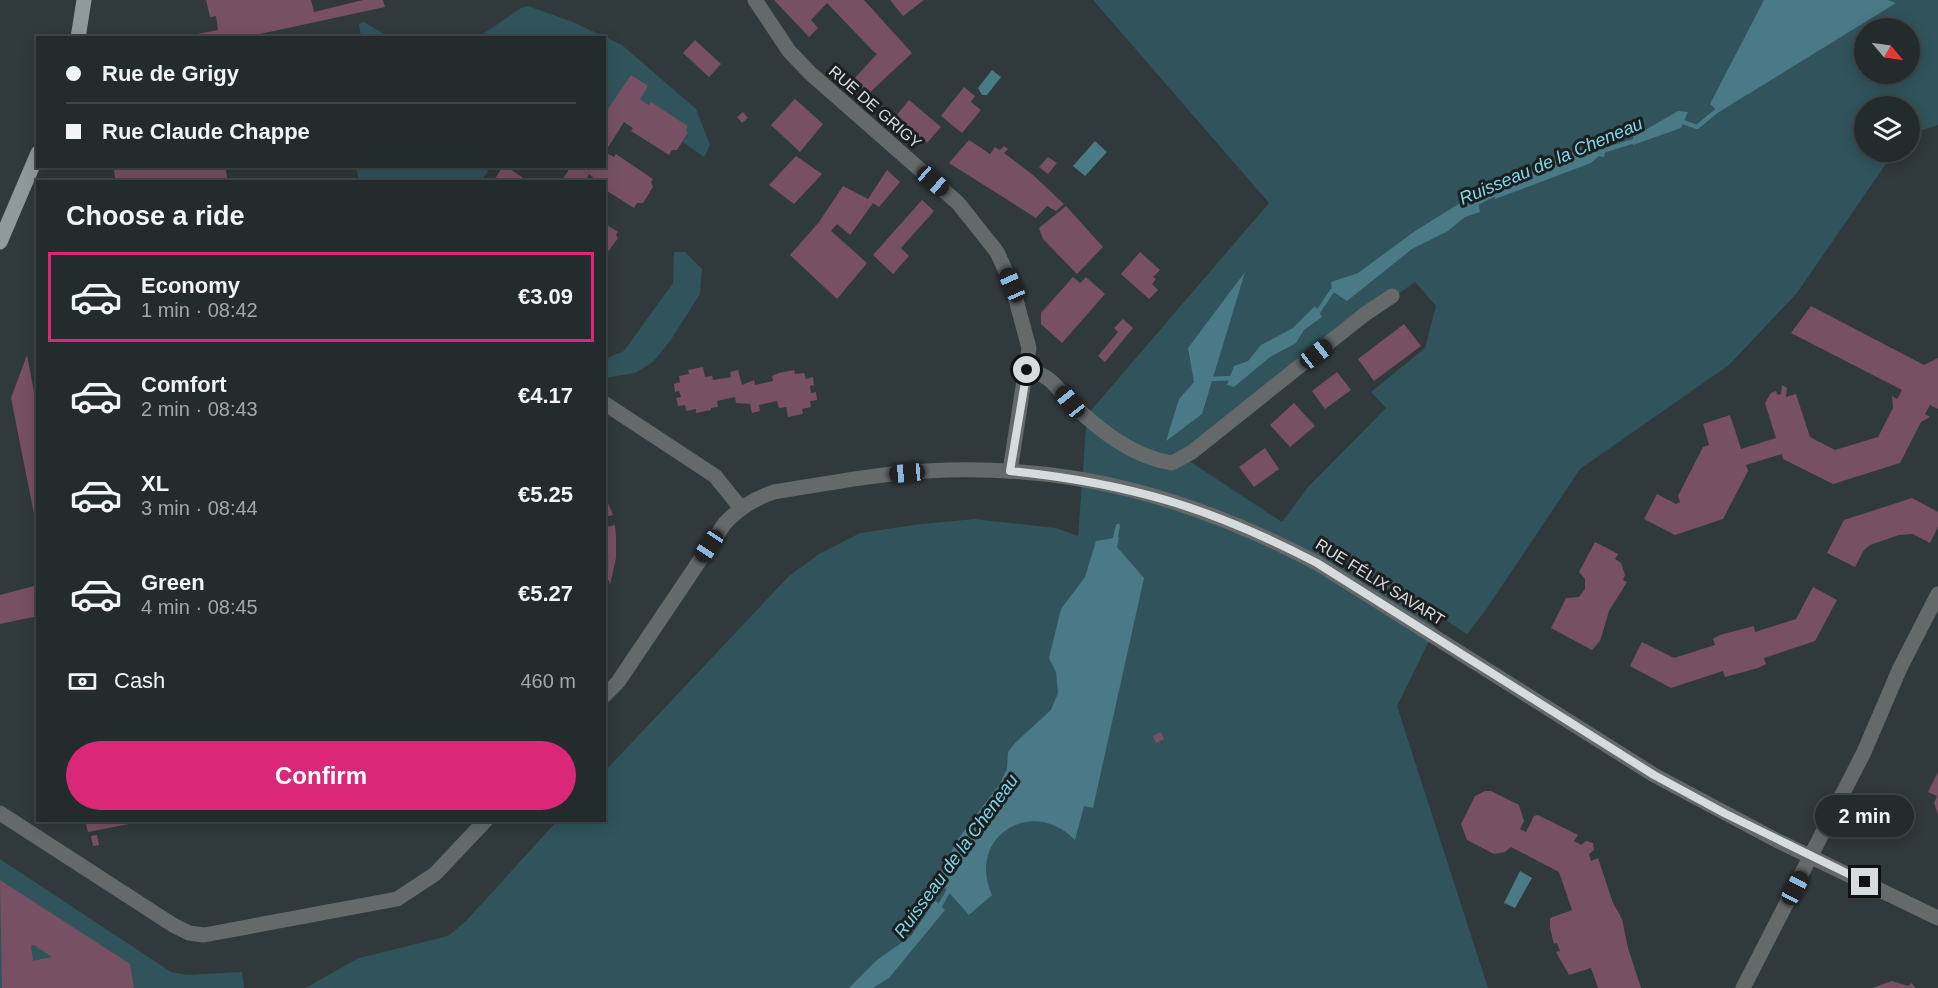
<!DOCTYPE html>
<html lang="en">
<head>
<meta charset="utf-8">
<style>
  body { margin:0; font-family:Helvetica,sans-serif; background:#303738; color:#f1f3f6; height:100vh; display:flex; flex-direction:column; font-size:22px; white-space:nowrap }
  * { box-sizing:border-box; margin:0 }
  p { font-size:20px; color:#a3a7a9 }
  .icon { flex:none; width:33px; height:33px; fill:none; stroke:currentColor; stroke-width:2; stroke-linecap:round; stroke-linejoin:round }
  .map { position:relative; flex:1; overflow:hidden }
  .panel { position:absolute; left:36px; top:180px; width:570px; height:642px; display:flex; flex-direction:column; background:#242b2c; border-radius:0px; box-shadow:0 3px 15px #0003,0 0 0 2px #414748 }
  .panel>* { flex:none }
  .hud { position:absolute; left:36px; top:36px; width:570px; height:132px; border-radius:0px; box-shadow:0 3px 15px #0003,0 0 0 2px #414748; display:grid; align-content:center; height:132px; padding:0 30px; background:#242b2c }
  .needle { width:39px; rotate:119deg }
  .buttons { position:absolute; left:1854px; top:18px; display:grid; gap:12px }
  .buttons a { display:grid; place-items:center; width:66px; height:66px; border-radius:50%; background:#242b2c; box-shadow:0 3px 15px #0003,0 0 0 2px #414748; font-size:30px }
  .end { position:absolute; width:27px; height:27px; margin:-14px; border:8px solid #d6dcdd; background:#111; box-shadow:0 0 0 3px #111 }
  .from { border-radius:50% }
  .bubble { position:absolute; height:42px; border-radius:21px; background:#242b2c; box-shadow:0 3px 15px #0003,0 0 0 2px #414748; font-size:20px; font-weight:800; line-height:42px; text-align:center }
  .car { position:absolute; width:18px; height:36px; margin:-18px -9px; border-radius:8px; box-shadow:0 0 4px 2px #0007; background:linear-gradient(#222 24%,#8ab4d8 0 40%,#222 0 76%,#8ab4d8 0 86%,#222 0) }
  .hud b { display:flex; align-items:center; gap:21px; height:57px; font-size:22px }
  .hud b+b { border-top:2px solid #414748 }
  .hud i { width:15px; height:15px; background:#f1f3f6 }
  ul { padding:0; list-style:none }
  li { display:flex; align-items:center; gap:18px; height:90px; margin:0 12px 9px; padding:0 18px; border:3px solid transparent; border-radius:0px }
  li div { flex:1 }
  li b { display:block; font-size:22px }
  li em { font-style:normal; font-weight:800 }
  li.active { border-color:#db2777 }
  li>.icon { width:54px; height:54px; stroke-width:1.5 }
  h2 { padding:0 30px; font-size:27px; line-height:72px }
  .pay { display:flex; align-items:center; gap:15px; height:66px; padding:0 30px; font-size:22px }
  .pay p { margin-inline-start:auto }
  .button { display:flex; gap:12px; margin-top:auto; padding:12px 30px }
  .button a { flex:1; height:69px; border-radius:36px; background:#db2777; color:#fff; font-size:24px; font-weight:800; line-height:69px; text-align:center }
  .map>svg:first-child { display:block }
  .green { fill:#31535b; fill-rule:evenodd }
  .water { fill:#497a86 }
  .lines { fill:none; stroke-linecap:round; stroke-linejoin:round }
  .stream { stroke:#497a86; stroke-width:4.5 }
  .building { fill:#775163; fill-rule:evenodd }
  .minor { stroke:#65696a; stroke-width:15 }
  .tertiary { stroke:#65696a; stroke-width:15 }
  .primary { stroke:#90999c; stroke-width:15 }
  .route { stroke:#d6dcdd; stroke-width:8 }
  .labels { text-anchor:middle; dominant-baseline:central; stroke-width:6; stroke-linejoin:round; paint-order:stroke }
  .street-label { font-size:16px; fill:#d6dcdd; stroke:#1b1f20 }
  .water-label { font-size:18px; font-style:italic; fill:#81d6ea; stroke:#1b1f20 }
</style>
</head>
<body>
<div class="map">
<svg width="1938" height="988" viewBox="0 0 1938 988">
  <rect width="100%" height="100%" fill="#30393b"/>
  <!-- green -->
  <g class="green">
    <path d="M1093,0h845v125l-28,9v-28h-46v46h30l-97,141 -68,72 -149,104 -95,142 -18,23 -26,-17 -44,89 91,282h-1183l54,-30 89,-22 18,-15 91,-100 47,-1 1,-49 184,-195 30,-22 41,-21 61,-9 54,-5 81,9 22,8 9,-121 182,-212zM1864,28h46v46h-46zM1415,282l21,24 -11,42 -54,44 15,16 -78,79 -26,35 -93,-61 177,-144z"/>
    <path d="M528,6l45,16 49,23 74,64 14,36 -6,12 -21,-15 5,-8 -2,-4 2,-4 -37,-24 -2,3 -9,-6 -35,16 -1,-77h-127l44,-30z"/>
    <path d="M364,22l25,15h-28l-2,-13z"/>
    <path d="M480,166l8,5 -7,10h-122l-3,-14z"/>
    <path d="M674,252h11l17,17 -2,25 -30,47 -17,21 -18,11 -30,5v-19l19,-8 49,-68z"/>
    <path d="M0,859l171,113 16,3 55,-3 2,16h-244z"/>
  </g>
  <!-- water -->
  <g class="water">
    <path d="M1764,0h124l8,3 -177,109 -9,-8z"/>
    <path d="M992,70l9,7 -14,18h-5l-4,-7z"/>
    <path d="M1678,111l10,1 -7,16 -48,17v-8z"/>
    <path d="M1607,137l-3,20 -5,-1 -8,7 -96,36 -3,-12z"/>
    <path d="M1095,141l12,11 -22,24 -12,-10z"/>
    <path d="M1476,190l4,22 -15,5 -17,14 -36,18 -65,52 -15,-10 -1,-9 27,-9 57,-42 42,-26z"/>
    <path d="M1245,272l-43,142 -36,27 13,-42 15,-17 -6,-34z"/>
    <path d="M1315,306l7,11 -18,13 -8,13 -26,14 -36,30 -7,-2 7,-19 14,-5 13,-16 32,-17z"/>
    <path d="M1119,537l-2,10 27,31 -51,230 -9,-2 -9,34c-44,-45 -109,-2 -83,55l-23,20 -32,-36 21,-40 41,-54 8,-16 1,-17 8,-10 35,-32 7,-17 -2,-21 -7,-14 12,-49 24,-32 11,-36z"/>
    <path d="M1520,871l12,7 -17,30 -11,-5z"/>
    <path d="M935,900l10,10 -56,68 -16,10h-24l28,-28 34,-24z"/>
  </g>
  <g class="lines">
    <!-- stream -->
    <g class="stream">
      <path d="M1680,121l17,6 23,-19"/>
      <path d="M1599,152l38,-12"/>
      <path d="M1475,204l24,-12"/>
      <path d="M1316,315l16,-24 5,-1"/>
      <path d="M1209,379l24,-1"/>
      <path d="M1114,543l4,-17"/>
      <path d="M938,909l12,-21"/>
    </g>
  </g>
  <!-- building -->
  <g class="building">
    <path d="M206,0h105l3,12 49,-12h20l2,7 -125,27v4h-67l-1,-3 26,-5 -2,-14 -6,1z"/>
    <path d="M774,0h90l48,53 -45,42 -15,-14 25,-27 -3,-2 -47,-49 -16,17 7,8 -9,9z"/>
    <path d="M890,0h34l-21,16z"/>
    <path d="M695,40l26,24 -12,13 -26,-24z"/>
    <path d="M631,75l17,11 -8,13 9,6 2,-3 37,24 -2,4 2,3 -11,17h-5l-3,5 -38,-24 2,-3 -9,-6 -19,30 9,5 2,-3 37,25 -2,3 2,5 -10,16h-6l-3,5 -30,-19v-7h-6l-9,-8 -4,8h-24l10,-16h33v-51z"/>
    <path d="M964,87l11,9 -4,6 10,8 -19,23 -21,-17z"/>
    <path d="M795,99l28,25 -23,28 -29,-27z"/>
    <path d="M909,100l32,27 -14,16 -31,-27z"/>
    <path d="M743,112l5,6 -6,5 -5,-6z"/>
    <path d="M969,140l21,14 5,-7 5,3 4,-4 4,3 -4,4 29,22 31,29 -8,7 -9,-5 -11,12 -87,-55z"/>
    <path d="M796,156l26,18 -28,30 -25,-19z"/>
    <path d="M1048,157l9,6 -9,11 -9,-7z"/>
    <path d="M113,166h112l3,16h-112z"/>
    <path d="M503,166h3l23,16h-36z"/>
    <path d="M887,170l13,12 -21,25 -6,-4 -23,32 -13,-11 -6,7 36,32 -30,36 -47,-44 29,-33 24,-36 25,13z"/>
    <path d="M922,200l12,11 -33,37 8,8 -16,18 -20,-19z"/>
    <path d="M1066,206l37,41 -26,27 -34,-35 -4,-11z"/>
    <path d="M604,223l14,9 -2,3 2,3 -14,19z"/>
    <path d="M1140,252l20,18 -7,7 3,2 -4,5 6,6 -9,9 -28,-25z"/>
    <path d="M1073,277l7,6 6,-6 19,17 -43,49 -21,-19v-11z"/>
    <path d="M1811,306l113,59 14,-7v51l-8,-4 -5,9 5,3 -9,5 -21,41 -67,21 -50,-25 -1,-5 -36,11 2,6 -25,48 -48,16 -31,-16 13,-25 19,10 4,-2 -2,-6 25,-49 6,-2 -6,-21 27,-9 11,34 35,-11 -11,-35 6,-10 5,-2 2,4 3,-1 1,-9 5,3 -1,9 10,-3 14,43 25,13 43,-13 15,-29 -1,-12 5,3 5,-9 -111,-57z"/>
    <path d="M1123,319l10,9 -28,34 -7,-6 20,-24 -4,-4z"/>
    <path d="M1404,324l17,22 -47,35 -16,-22z"/>
    <path d="M27,355l11,58 -2,111 -25,-126z"/>
    <path d="M703,367l2,10 7,-1 1,4 18,-3 -1,-5 8,-2 4,15 12,-5 1,5 18,-4 -1,-5 7,-3 15,-3 1,4 9,-1 2,6 7,-2 1,8 -4,1 1,7 5,-1 1,8 -7,1 1,6 -9,2 1,5 -15,3 -2,-10 -7,1 -2,-7 -18,4 1,6 -8,2 -2,-9 -14,-1 -1,-6 -18,4 1,6 -7,1v2l-15,3v-4l-10,2 -1,-6 -7,1 -2,-8 5,-1 -2,-6 -4,1 -1,-8 6,-2 -1,-6 10,-2 -1,-4z"/>
    <path d="M1337,372l14,18 -26,19 -13,-18z"/>
    <path d="M1294,403l21,23 -25,21 -20,-22z"/>
    <path d="M1265,448l14,21 -25,18 -15,-20z"/>
    <path d="M604,493l9,22 -9,2z"/>
    <path d="M1912,498l26,14v15l-8,16 -17,-9 -14,1 -29,10 -6,5 -9,17 -28,-14 17,-33z"/>
    <path d="M604,519l3,8 8,-2 1,12v21l-6,27 -1,-5 -5,1z"/>
    <path d="M1595,542l23,12 -3,5 6,4 4,12 -2,5 4,2 -18,29 -9,30 -8,9 -41,-22 15,-30 13,-1 6,-8v-10l-6,-7z"/>
    <path d="M38,585v31l-38,8v-29z"/>
    <path d="M1813,587l24,13 -22,41 -51,17 2,6 -8,4 -33,9 -2,-6 -52,17 -41,-22 12,-24 32,16 41,-13 -2,-6 7,-4 34,-9 1,6 41,-13z"/>
    <path d="M1161,732l3,7 -8,4 -3,-7z"/>
    <path d="M1938,772v43l-4,-12 3,-7 -9,-4z"/>
    <path d="M1485,791h6l28,14 5,16 -4,8 6,3 8,-16 4,-1 40,20 -4,6 7,4 5,-4 7,2 1,7 -5,4 2,7 7,-3 15,45 9,16 6,29 13,40h-43l-7,-20 -22,7 -13,-23 4,-1 -3,-8 -3,1 -4,-16v-10l22,-8 -13,-38 -48,-25 -6,5 -11,2 -27,-14 -6,-16 14,-28z"/>
    <path d="M85,820h54v2l-51,10z"/>
    <path d="M97,835l2,10 -6,1 -2,-10z"/>
    <path d="M0,880l130,84 4,24h-132zM31,945h3l18,12 -19,4z"/>
    <path d="M1892,981l16,5 4,-3 3,5h-43z"/>
  </g>
  <g class="lines">
    <!-- minor -->
    <g class="minor">
      <path d="M755,0l34,51 21,22 148,130 39,49 15,33 17,63 -19,123"/>
      <path d="M1027,370c25,6 27,15 43,32 28,27 62,55 102,61l20,-11 173,-138 27,-18"/>
      <path d="M604,403l111,73 25,31"/>
    </g>
    <!-- tertiary -->
    <g class="tertiary">
      <path d="M604,696l14,-14 107,-159c15,-15 28,-24 49,-31 51,-8 102,-18 153,-21 143,-8 264,26 390,92l337,212 122,65 162,78"/>
      <path d="M0,813l173,112 16,8 15,2 193,-36 38,-25 51,-54"/>
      <path d="M1743,988l121,-236 36,-84 38,-74"/>
    </g>
    <!-- primary -->
    <g class="primary">
      <path d="M78,38l6,-38"/>
      <path d="M0,242l38,-89"/>
    </g>
  </g>
  <g class="lines">
    <!-- route -->
    <path class="route" d="M1027,370l-17,101c119,12 202,37 307,92l337,212 72,39 139,68"/>
  </g>
  <g class="labels">
    <!-- street labels -->
    <g class="street-label">
      <text transform="translate(875 107) rotate(41)">RUE DE GRIGY</text>
      <text transform="translate(1380 582) rotate(32)">RUE FÉLIX SAVART</text>
    </g>
    <!-- water labels -->
    <g class="water-label">
      <text transform="translate(1551 161) rotate(-23)">Ruisseau de la Cheneau</text>
      <text transform="translate(956 856) rotate(-54)">Ruisseau de la Cheneau</text>
    </g>
  </g>
</svg>
<div class="buttons">
<a><svg class="needle" viewBox="-14 -14 28 28"><path d="M0-13l5 13h-10z" fill="#e53935"/><path d="M0 13l5-13h-10z" fill="#a3a7a9"/></svg></a>
<a><svg class="icon" aria-label="layers" viewBox="0 0 24 24"><path d="M12 4l9 5-9 5-9-5zM3 14l9 5 9-5"/></svg></a>
</div>
<i class="end from" style="left:1027px;top:370px"></i>
<i class="end" style="left:1865px;top:882px"></i>
<div class="bubble" style="left:1815px;top:795px;width:99px">2 min</div>
<i class="car" style="left:933px;top:181px;rotate:131deg"></i>
<i class="car" style="left:1012px;top:285px;rotate:336deg"></i>
<i class="car" style="left:1316px;top:354px;rotate:52deg"></i>
<i class="car" style="left:1070px;top:402px;rotate:321deg"></i>
<i class="car" style="left:907px;top:473px;rotate:265deg"></i>
<i class="car" style="left:709px;top:546px;rotate:214deg"></i>
<i class="car" style="left:1795px;top:888px;rotate:28deg"></i>
<div class="hud">
<b><i class="from"></i>Rue de Grigy</b>
<b><i></i>Rue Claude Chappe</b>
</div>
<section class="panel">
<h2>Choose a ride</h2>
<ul>
<li class="active"><svg class="icon" aria-label="car" viewBox="0 0 24 24"><path d="M5 17H2v-5l4-1 3-4h7l3 4 3 1v5h-3M9 17h6M6 11h13"/><circle cx="7" cy="17" r="2"/><circle cx="17" cy="17" r="2"/></svg><div><b>Economy</b><p>1 min · 08:42</p></div><em>€3.09</em></li>
<li><svg class="icon" aria-label="car" viewBox="0 0 24 24"><path d="M5 17H2v-5l4-1 3-4h7l3 4 3 1v5h-3M9 17h6M6 11h13"/><circle cx="7" cy="17" r="2"/><circle cx="17" cy="17" r="2"/></svg><div><b>Comfort</b><p>2 min · 08:43</p></div><em>€4.17</em></li>
<li><svg class="icon" aria-label="car" viewBox="0 0 24 24"><path d="M5 17H2v-5l4-1 3-4h7l3 4 3 1v5h-3M9 17h6M6 11h13"/><circle cx="7" cy="17" r="2"/><circle cx="17" cy="17" r="2"/></svg><div><b>XL</b><p>3 min · 08:44</p></div><em>€5.25</em></li>
<li><svg class="icon" aria-label="car" viewBox="0 0 24 24"><path d="M5 17H2v-5l4-1 3-4h7l3 4 3 1v5h-3M9 17h6M6 11h13"/><circle cx="7" cy="17" r="2"/><circle cx="17" cy="17" r="2"/></svg><div><b>Green</b><p>4 min · 08:45</p></div><em>€5.27</em></li>
</ul>
<div class="pay"><svg class="icon" aria-label="cash" viewBox="0 0 24 24"><path d="M3 7h18v10H3z"/><circle cx="12" cy="12" r="2"/></svg>Cash<p>460 m</p></div>
<div class="button"><a>Confirm</a></div>
</section>
</div>
</body>
</html>
